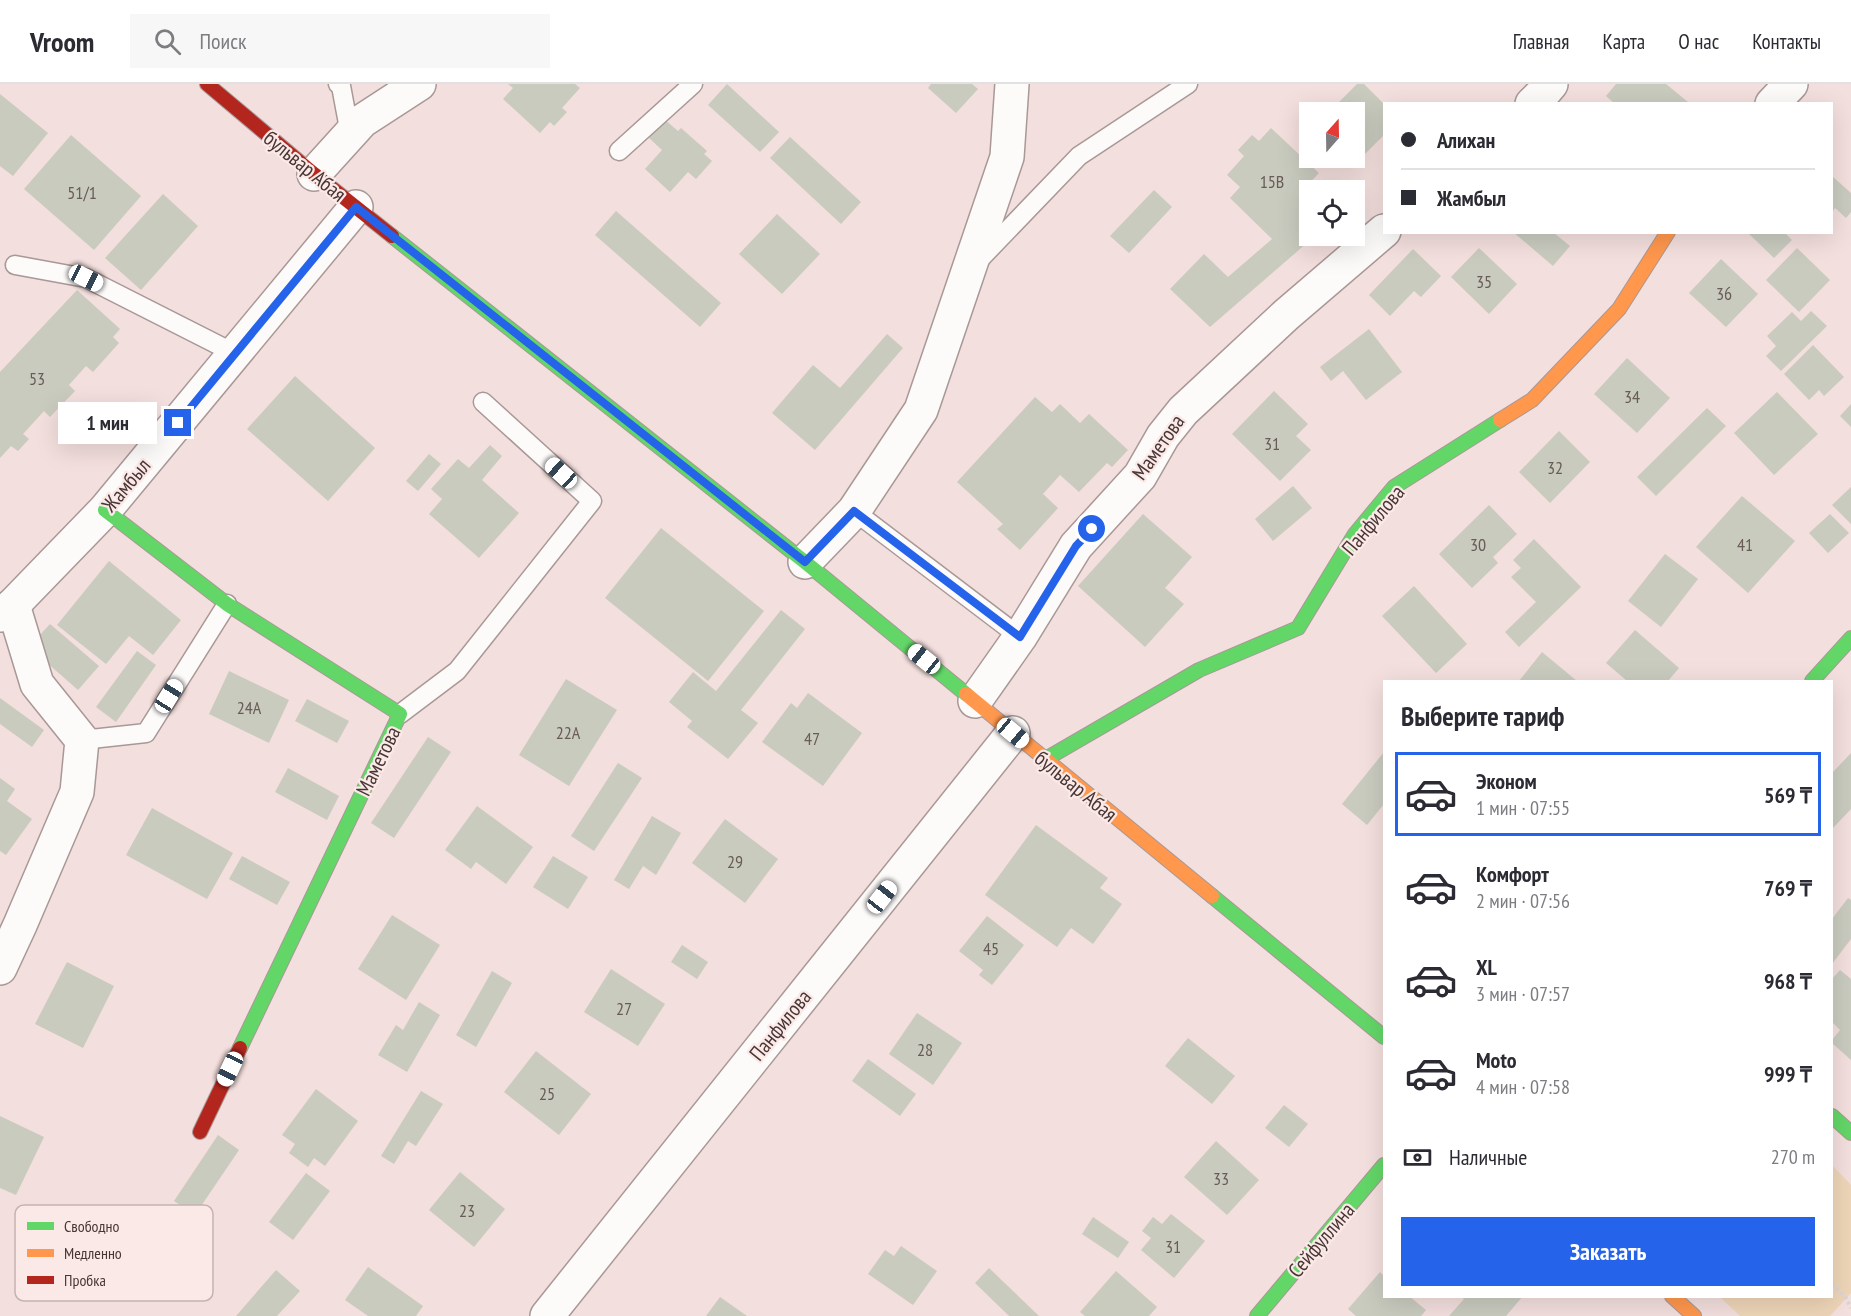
<!DOCTYPE html>
<html lang="ru">
<head>
<meta charset="utf-8">
<style>
  body { margin:0; font-family:"PT Sans Narrow",sans-serif; background:#f7f7f7; color:#2b2b33; height:100vh; display:flex; flex-direction:column; font-size:22px; white-space:nowrap }
  * { box-sizing:border-box; margin:0 }
  p { font-size:20px; color:#7c7c81 }
  .icon { flex:none; width:33px; height:33px; fill:none; stroke:currentColor; stroke-width:2; stroke-linecap:round; stroke-linejoin:round }
  .map { position:relative; flex:1; overflow:hidden }
  .drawer { position:absolute; left:1383px; top:596px; width:450px; height:618px; display:flex; flex-direction:column; background:#fff; border-radius:0px; box-shadow:0 6px 24px #0002 }
  .drawer>* { flex:none }
  .guide { position:absolute; left:1383px; top:18px; width:450px; height:132px; border-radius:0px; box-shadow:0 6px 24px #0002; display:grid; align-content:center; height:132px; padding:0 18px; background:#fff }
  .needle { width:39px; rotate:20deg }
  .buttons { position:absolute; left:1299px; top:18px; display:grid; gap:12px }
  .buttons a { display:grid; place-items:center; width:66px; height:66px; border-radius:0px; background:#fff; box-shadow:0 6px 24px #0002; font-size:30px }
  .end { position:absolute; width:27px; height:27px; margin:-14px; border:8px solid #2563eb; background:#fff; box-shadow:0 0 0 3px #fff }
  .from { border-radius:50% }
  .bubble { position:absolute; height:42px; border-radius:0px; background:#fff; box-shadow:0 6px 24px #0002; font-size:20px; font-weight:600; line-height:42px; text-align:center }
  .car { position:absolute; width:18px; height:36px; margin:-18px -9px; border-radius:8px; box-shadow:0 0 4px 2px #0007; background:linear-gradient(#fff 24%,#345 0 40%,#fff 0 76%,#345 0 86%,#fff 0) }
  .guide b { display:flex; align-items:center; gap:21px; height:57px; font-size:22px }
  .guide b+b { border-top:2px solid #e1e1e2 }
  .guide i { width:15px; height:15px; background:#2b2b33 }
  ul { padding:0; list-style:none }
  li { display:flex; align-items:center; gap:18px; height:84px; margin:0 12px 9px; padding:0 6px; border:3px solid transparent; border-radius:0px }
  li div { flex:1 }
  li b { display:block; font-size:22px }
  li em { font-style:normal; font-weight:600 }
  li.active { border-color:#2563eb }
  li>.icon { width:54px; height:54px; stroke-width:1.5 }
  h2 { padding:0 18px; font-size:27px; line-height:72px }
  .pay { display:flex; align-items:center; gap:15px; height:66px; padding:0 18px; font-size:22px }
  .pay p { margin-inline-start:auto }
  .cta { display:flex; gap:12px; margin-top:auto; padding:12px 18px }
  .cta a { flex:1; height:69px; border-radius:0px; background:#2563eb; color:#fff; font-size:24px; font-weight:600; line-height:69px; text-align:center }
  header { display:flex; align-items:center; gap:36px; box-sizing:border-box; height:84px; padding:0 30px; background:#fff; border-bottom:2px solid #e1e1e2 }
  header strong { font-size:28px }
  nav { display:flex; gap:33px; margin-inline-start:auto; font-size:21px }
  .search { width:420px; height:54px; background:#f7f7f7; display:flex; align-items:center; gap:15px; box-sizing:border-box; padding:0 21px; border-radius:0px; color:#7c7c81; font-size:22px }
  .map>svg:first-child { display:block }
  .green { fill:#eed5b8 }
  .building { fill:#cacbbf }
  .lines { fill:none; stroke-linecap:round; stroke-linejoin:round }
  .lane-casing { stroke:#a89896; stroke-width:21 }
  .street-casing { stroke:#a89896; stroke-width:36 }
  .fast-casing { stroke:#a89896; stroke-width:16 }
  .slow-casing { stroke:#a89896; stroke-width:16 }
  .jam-casing { stroke:#a89896; stroke-width:16 }
  .path { stroke:#dad5d4; stroke-width:4; stroke-dasharray:3 3; stroke-linecap:butt }
  .lane { stroke:#fdfafa; stroke-width:18 }
  .street { stroke:#fdfafa; stroke-width:33 }
  .fast { stroke:#63d668; stroke-width:14 }
  .slow { stroke:#ff974d; stroke-width:14 }
  .jam { stroke:#b3261e; stroke-width:14 }
  .route { stroke:#2563eb; stroke-width:8 }
  .labels { text-anchor:middle; dominant-baseline:central; stroke-width:4.5; stroke-linejoin:round; paint-order:stroke }
  .number-label { font-size:18px; fill:#685b58 }
  .street-label { font-size:21px; fill:#483635; stroke:#fbe9e8 }
  .key { fill:#fbe9e8; stroke:#c5b3b2; stroke-width:1.5 }
  .key-label { font-size:16px; fill:#483635 }
</style>
</head>
<body>
<header>
<strong>Vroom</strong>
<div class="search"><svg class="icon" aria-label="search" viewBox="0 0 24 24"><circle cx="10" cy="10" r="6"/><path d="M15 15l6 6"/></svg>Поиск</div>
<nav><a>Главная</a><a>Карта</a><a>О нас</a><a>Контакты</a></nav>
</header>
<div class="map">
<svg width="1851" height="1232" viewBox="0 0 1851 1232">
  <rect width="100%" height="100%" fill="#f3dfdd"/>
  <!-- green -->
  <path class="green" d="M1832,1081l19,20v108l-21,23h-90l-21,-20h113z"/>
  <!-- building -->
  <g class="building">
    <path d="M508,0h67l5,4 -18,20 5,4 -13,14 -4,-4 -10,11 -37,-34 10,-11z"/>
    <path d="M727,0l52,48 -19,20 -52,-47z"/>
    <path d="M931,0h41l6,5 -22,24 -28,-25z"/>
    <path d="M1357,0h7l20,20v31l-27,27 -5,-4h2v-46h-25z"/>
    <path d="M1616,0h50l22,18 -1,2h-72l-9,-8z"/>
    <path d="M0,10l48,39 -35,43 -13,-10z"/>
    <path d="M664,35l14,12 3,-3 26,23 -3,3 8,7 -16,18 -8,-7 -18,20 -25,-23 17,-19 -14,-13z"/>
    <path d="M1271,44l48,45 -19,20 10,11v32h5l-105,91 -40,-38 34,-35 24,23 44,-38 -42,-41 10,-11 -13,-12 17,-19 -6,-6 14,-15 7,6z"/>
    <path d="M71,51l70,61 -47,54 -70,-61z"/>
    <path d="M790,53l71,65 -20,22 -71,-66z"/>
    <path d="M1832,92l19,17v19l-5,6 -11,-10 -3,4z"/>
    <path d="M1154,106l18,17 -43,46 -19,-17z"/>
    <path d="M163,110l35,32 -57,64 -36,-32z"/>
    <path d="M616,127l105,92 -21,24 -105,-92z"/>
    <path d="M777,130l43,40 -38,40 -43,-40z"/>
    <path d="M1513,148h40l17,14 -17,20z"/>
    <path d="M1747,148h37l8,8 -18,18z"/>
    <path d="M1479,164l38,36 -28,30 -38,-37z"/>
    <path d="M1797,164l33,32 -31,32 -33,-32z"/>
    <path d="M1413,165l28,27 -20,21 -7,-6 -24,25 -21,-21z"/>
    <path d="M1721,175l37,35 -32,33 -37,-34z"/>
    <path d="M77,206l43,39 -7,8 6,6 -26,29 -7,-6 -17,19 6,6 -25,26 -6,-6 -21,23 6,5 -11,12 -7,-5 -11,12v-86z"/>
    <path d="M1811,227l16,15 -46,45 -15,-15 10,-10 -9,-10 25,-24 9,9z"/>
    <path d="M1369,245l33,43 -36,28 -23,-29 -12,10 -11,-14z"/>
    <path d="M887,250l16,14 -88,102 -43,-37 41,-48 27,23z"/>
    <path d="M1813,261l31,32 -20,19 -5,-6 -10,10 -25,-26z"/>
    <path d="M1627,274l43,40 -33,35 -43,-39z"/>
    <path d="M295,292l80,72 -47,53 -81,-72z"/>
    <path d="M1274,307l34,33 -12,12 15,14 -31,31 -48,-47z"/>
    <path d="M1777,308l41,42 -44,41 -40,-42z"/>
    <path d="M1035,313l17,15 8,-8 20,19 9,-9 39,36 -16,17 -5,-4 -28,29 -19,-17 -17,19 15,14 -38,42 -23,-21 6,-5 -46,-42z"/>
    <path d="M1851,320v23l-11,-11z"/>
    <path d="M1707,324l19,18 -70,70 -19,-19z"/>
    <path d="M1559,347l31,31 -40,41 -31,-31z"/>
    <path d="M490,361l12,11 -20,24 37,33 -40,45 -50,-44 13,-15 -11,-10 27,-30 11,9z"/>
    <path d="M429,370l12,10 -23,27 -12,-10z"/>
    <path d="M1293,402l19,22 -39,33 -18,-22z"/>
    <path d="M1851,403v37l-19,-19z"/>
    <path d="M1742,412l53,45 -47,52 -52,-46z"/>
    <path d="M1489,421l28,29 -24,23 5,6 -26,25 -33,-34z"/>
    <path d="M1143,430l49,43 -27,31 19,16 -39,43 -67,-61z"/>
    <path d="M1830,430l19,19 -21,20 -19,-20z"/>
    <path d="M661,444l103,83 -56,70 -103,-83z"/>
    <path d="M1534,455l47,48 -62,60 -14,-15 31,-30 -25,-25 10,-9 -8,-8z"/>
    <path d="M1665,470l33,25 -37,48 -33,-26z"/>
    <path d="M109,477l72,59 -28,35 -24,-19 -23,28 -49,-39z"/>
    <path d="M1414,502l53,58 -31,29 -54,-57z"/>
    <path d="M781,526l24,19 -64,81 17,13 -30,36 -41,-32 5,-6 -23,-19 24,-30 23,19z"/>
    <path d="M50,540l49,42 -21,24 -49,-43z"/>
    <path d="M1635,546l44,38 -11,13h-41l-21,-18z"/>
    <path d="M137,567l19,14 -40,57 -20,-15z"/>
    <path d="M1542,568l35,29h-58z"/>
    <path d="M229,587l60,29 -20,43 -60,-29z"/>
    <path d="M566,595l51,31 -48,76 -50,-31z"/>
    <path d="M808,609l54,40 -39,53 -61,-44 29,-39 6,5z"/>
    <path d="M0,614l44,32 -12,17 -32,-23z"/>
    <path d="M307,615l42,22 -12,22 -42,-22z"/>
    <path d="M428,653l23,15 -57,86 -23,-15z"/>
    <path d="M1384,668v52l-17,21 -25,-21z"/>
    <path d="M1851,669v56l-19,20v-56z"/>
    <path d="M618,679l24,15 -48,73 -23,-15z"/>
    <path d="M288,684l51,28 -12,24 -52,-28z"/>
    <path d="M0,694l15,11 -8,12 25,18 -26,36 -6,-4z"/>
    <path d="M477,722l56,41 -27,37 -30,-22 -5,7 -26,-19z"/>
    <path d="M152,724l81,45 -26,46 -81,-44z"/>
    <path d="M652,732l29,17 -25,42 -13,-9 -14,23 -15,-9z"/>
    <path d="M725,735l53,40 -33,44 -53,-40z"/>
    <path d="M1036,741l72,53 -8,10 22,16 -29,40 -22,-16 -14,19 -72,-52z"/>
    <path d="M242,772l48,26 -13,23 -48,-26z"/>
    <path d="M553,772l35,21 -20,32 -35,-22z"/>
    <path d="M1848,814l3,2v39l-19,25v-45z"/>
    <path d="M392,831l48,30 -34,55 -48,-31z"/>
    <path d="M987,832l37,29 -32,40 -13,-10 4,-5 -24,-19z"/>
    <path d="M682,861l26,17 -11,17 -26,-17z"/>
    <path d="M67,878l47,24 -31,62 -48,-24z"/>
    <path d="M611,885l54,35 -27,42 -54,-34z"/>
    <path d="M1840,886l11,9v81l-19,-17v-3l8,-10 -8,-8v-43z"/>
    <path d="M492,887l20,12 -36,64 -20,-12z"/>
    <path d="M419,918l21,13 -33,57 -29,-17 18,-30 7,5z"/>
    <path d="M917,929l45,30 -29,42 -44,-31z"/>
    <path d="M1188,954l47,38 -23,28 -47,-38z"/>
    <path d="M536,967l55,43 -32,41 -55,-43z"/>
    <path d="M868,975l48,35 -16,22 -48,-35z"/>
    <path d="M316,1005l42,32 -33,45 -11,-8 -6,9 -19,-14 6,-9 -13,-9z"/>
    <path d="M421,1007l22,13 -27,42 -8,-5 -14,23 -13,-8z"/>
    <path d="M1284,1021l24,19 -19,23 -24,-19z"/>
    <path d="M0,1032l44,21 -28,58 -16,-7z"/>
    <path d="M218,1051l21,15 -44,65 -21,-14z"/>
    <path d="M1216,1057l43,39 -32,35 -43,-38z"/>
    <path d="M460,1088l45,37 -31,38 -45,-37z"/>
    <path d="M306,1089l24,18 -37,49 -24,-18z"/>
    <path d="M1171,1130l34,27 -31,37 -33,-28 10,-12 -9,-7 11,-14 9,7z"/>
    <path d="M1093,1133l36,25 -11,16 -36,-24z"/>
    <path d="M901,1162l36,25 -24,34 -45,-31 17,-24 9,6z"/>
    <path d="M368,1183l55,39 -7,10h-48l-23,-16z"/>
    <path d="M989,1184l50,48h-30l-34,-33z"/>
    <path d="M276,1186l24,21 -23,25h-41z"/>
    <path d="M1116,1187l41,36 -8,9h-64l-5,-4z"/>
    <path d="M1380,1188l4,4v20h25l17,14 -5,6h-65l-8,-7z"/>
    <path d="M1460,1212h63l-17,20h-57l15,-17z"/>
    <path d="M720,1213l27,19h-41z"/>
  </g>
  <g class="lines">
    <defs>
      <g id="lane">
        <path d="M338,0l3,2 9,48"/>
        <path d="M619,67l74,-67"/>
        <path d="M979,176l100,-104 109,-72"/>
        <path d="M15,181l71,13 150,76"/>
        <path d="M854,427l166,126"/>
        <path d="M400,630l57,-43 135,-170 -109,-99"/>
        <path d="M82,656l64,-7 81,-129"/>
      </g>
      <g id="street">
        <path d="M1532,20l13,-13 6,-7"/>
        <path d="M1772,20l19,-20"/>
        <path d="M314,90l48,-53 57,-37"/>
        <path d="M805,478l49,-51 67,-101 86,-253 5,-73"/>
        <path d="M0,531l13,-10 92,-95 251,-303"/>
        <path d="M975,617l45,-64 56,-91 64,-70 23,-40 20,-25 103,-96 98,-84"/>
        <path d="M0,884l20,-43 57,-133 5,-52 -45,-56 -24,-79"/>
        <path d="M547,1232l466,-583"/>
      </g>
      <g id="fast">
        <path d="M392,152l413,326 161,132"/>
        <path d="M105,426l122,94 173,110 -160,334"/>
        <path d="M1812,597l39,-43"/>
        <path d="M1044,676l155,-90 99,-42 57,-94 39,-47 106,-67"/>
        <path d="M1212,812l172,141"/>
        <path d="M1832,1032l19,17"/>
        <path d="M1257,1232l127,-151"/>
      </g>
      <g id="slow">
        <path d="M1500,336l32,-20 87,-91 49,-77"/>
        <path d="M966,610l246,202"/>
        <path d="M1672,1212l22,20"/>
      </g>
      <g id="jam">
        <path d="M207,0l107,90 78,62"/>
        <path d="M200,1048l40,-84"/>
      </g>
    </defs>
    <!-- lane casing -->
    <use href="#lane" class="lane-casing"/>
    <!-- street casing -->
    <use href="#street" class="street-casing"/>
    <!-- fast casing -->
    <use href="#fast" class="fast-casing"/>
    <!-- slow casing -->
    <use href="#slow" class="slow-casing"/>
    <!-- jam casing -->
    <use href="#jam" class="jam-casing"/>
    <!-- path -->
    <path class="path" d="M1832,1200l14,14 5,10"/>
    <!-- lane -->
    <use href="#lane" class="lane"/>
    <!-- street -->
    <use href="#street" class="street"/>
    <!-- fast -->
    <use href="#fast" class="fast"/>
    <!-- slow -->
    <use href="#slow" class="slow"/>
    <!-- jam -->
    <use href="#jam" class="jam"/>
  </g>
  <g class="lines">
    <!-- route -->
    <path class="route" d="M178,339l178,-216 449,355 49,-51 166,126 56,-91 16,-17"/>
  </g>
  <g class="labels">
    <!-- number labels -->
    <g class="number-label">
      <text x="1272" y="97">15В</text>
      <text x="82" y="108">51/1</text>
      <text x="1484" y="197">35</text>
      <text x="1724" y="209">36</text>
      <text x="37" y="294">53</text>
      <text x="1632" y="312">34</text>
      <text x="1272" y="359">31</text>
      <text x="1555" y="383">32</text>
      <text x="1478" y="460">30</text>
      <text x="1745" y="460">41</text>
      <text x="249" y="623">24А</text>
      <text x="568" y="648">22А</text>
      <text x="812" y="654">47</text>
      <text x="735" y="777">29</text>
      <text x="991" y="864">45</text>
      <text x="624" y="924">27</text>
      <text x="925" y="965">28</text>
      <text x="547" y="1009">25</text>
      <text x="1221" y="1094">33</text>
      <text x="467" y="1126">23</text>
      <text x="1173" y="1162">31</text>
    </g>
    <!-- street labels -->
    <g class="street-label">
      <text transform="translate(305 82) rotate(39)">бульвар Абая</text>
      <text transform="translate(1158 363) rotate(-55)">Маметова</text>
      <text transform="translate(126 401) rotate(-50)">Жамбыл</text>
      <text transform="translate(1373 436) rotate(-50)">Панфилова</text>
      <text transform="translate(378 677) rotate(-64)">Маметова</text>
      <text transform="translate(1076 702) rotate(39)">бульвар Абая</text>
      <text transform="translate(780 941) rotate(-51)">Панфилова</text>
      <text transform="translate(1321 1156) rotate(-50)">Сейфуллина</text>
    </g>
  </g>
  <!-- legend -->
  <rect x="15" y="1121" width="198" height="96" rx="9" class="key"/>
  <rect x="27" y="1138" width="27" height="8" fill="#63d668"/>
  <rect x="27" y="1165" width="27" height="8" fill="#ff974d"/>
  <rect x="27" y="1192" width="27" height="8" fill="#b3261e"/>
  <g class="key-label">
    <text x="64" y="1148">Свободно</text>
    <text x="64" y="1175">Медленно</text>
    <text x="64" y="1202">Пробка</text>
  </g>
</svg>
<div class="buttons">
<a><svg class="needle" viewBox="-14 -14 28 28"><path d="M0-13l5 13h-10z" fill="#e53935"/><path d="M0 13l5-13h-10z" fill="#7c7c81"/></svg></a>
<a><svg class="icon" aria-label="locate" viewBox="0 0 24 24"><circle cx="12" cy="12" r="6"/><path d="M12 2v4M12 18v4M2 12h4M18 12h4"/></svg></a>
</div>
<i class="end from" style="left:1092px;top:445px"></i>
<i class="end" style="left:178px;top:339px"></i>
<div class="bubble" style="left:58px;top:318px;width:99px">1 мин</div>
<i class="car" style="left:86px;top:194px;rotate:117deg"></i>
<i class="car" style="left:561px;top:389px;rotate:312deg"></i>
<i class="car" style="left:924px;top:575px;rotate:309deg"></i>
<i class="car" style="left:169px;top:612px;rotate:32deg"></i>
<i class="car" style="left:1013px;top:649px;rotate:130deg"></i>
<i class="car" style="left:882px;top:813px;rotate:38deg"></i>
<i class="car" style="left:230px;top:985px;rotate:205deg"></i>
<div class="guide">
<b><i class="from"></i>Алихан</b>
<b><i></i>Жамбыл</b>
</div>
<section class="drawer">
<h2>Выберите тариф</h2>
<ul>
<li class="active"><svg class="icon" aria-label="car" viewBox="0 0 24 24"><path d="M5 17H2v-5l4-1 3-4h7l3 4 3 1v5h-3M9 17h6M6 11h13"/><circle cx="7" cy="17" r="2"/><circle cx="17" cy="17" r="2"/></svg><div><b>Эконом</b><p>1 мин · 07:55</p></div><em>569 ₸</em></li>
<li><svg class="icon" aria-label="car" viewBox="0 0 24 24"><path d="M5 17H2v-5l4-1 3-4h7l3 4 3 1v5h-3M9 17h6M6 11h13"/><circle cx="7" cy="17" r="2"/><circle cx="17" cy="17" r="2"/></svg><div><b>Комфорт</b><p>2 мин · 07:56</p></div><em>769 ₸</em></li>
<li><svg class="icon" aria-label="car" viewBox="0 0 24 24"><path d="M5 17H2v-5l4-1 3-4h7l3 4 3 1v5h-3M9 17h6M6 11h13"/><circle cx="7" cy="17" r="2"/><circle cx="17" cy="17" r="2"/></svg><div><b>XL</b><p>3 мин · 07:57</p></div><em>968 ₸</em></li>
<li><svg class="icon" aria-label="car" viewBox="0 0 24 24"><path d="M5 17H2v-5l4-1 3-4h7l3 4 3 1v5h-3M9 17h6M6 11h13"/><circle cx="7" cy="17" r="2"/><circle cx="17" cy="17" r="2"/></svg><div><b>Moto</b><p>4 мин · 07:58</p></div><em>999 ₸</em></li>
</ul>
<div class="pay"><svg class="icon" aria-label="cash" viewBox="0 0 24 24"><path d="M3 7h18v10H3z"/><circle cx="12" cy="12" r="2"/></svg>Наличные<p>270 m</p></div>
<div class="cta"><a>Заказать</a></div>
</section>
</div>
</body>
</html>
